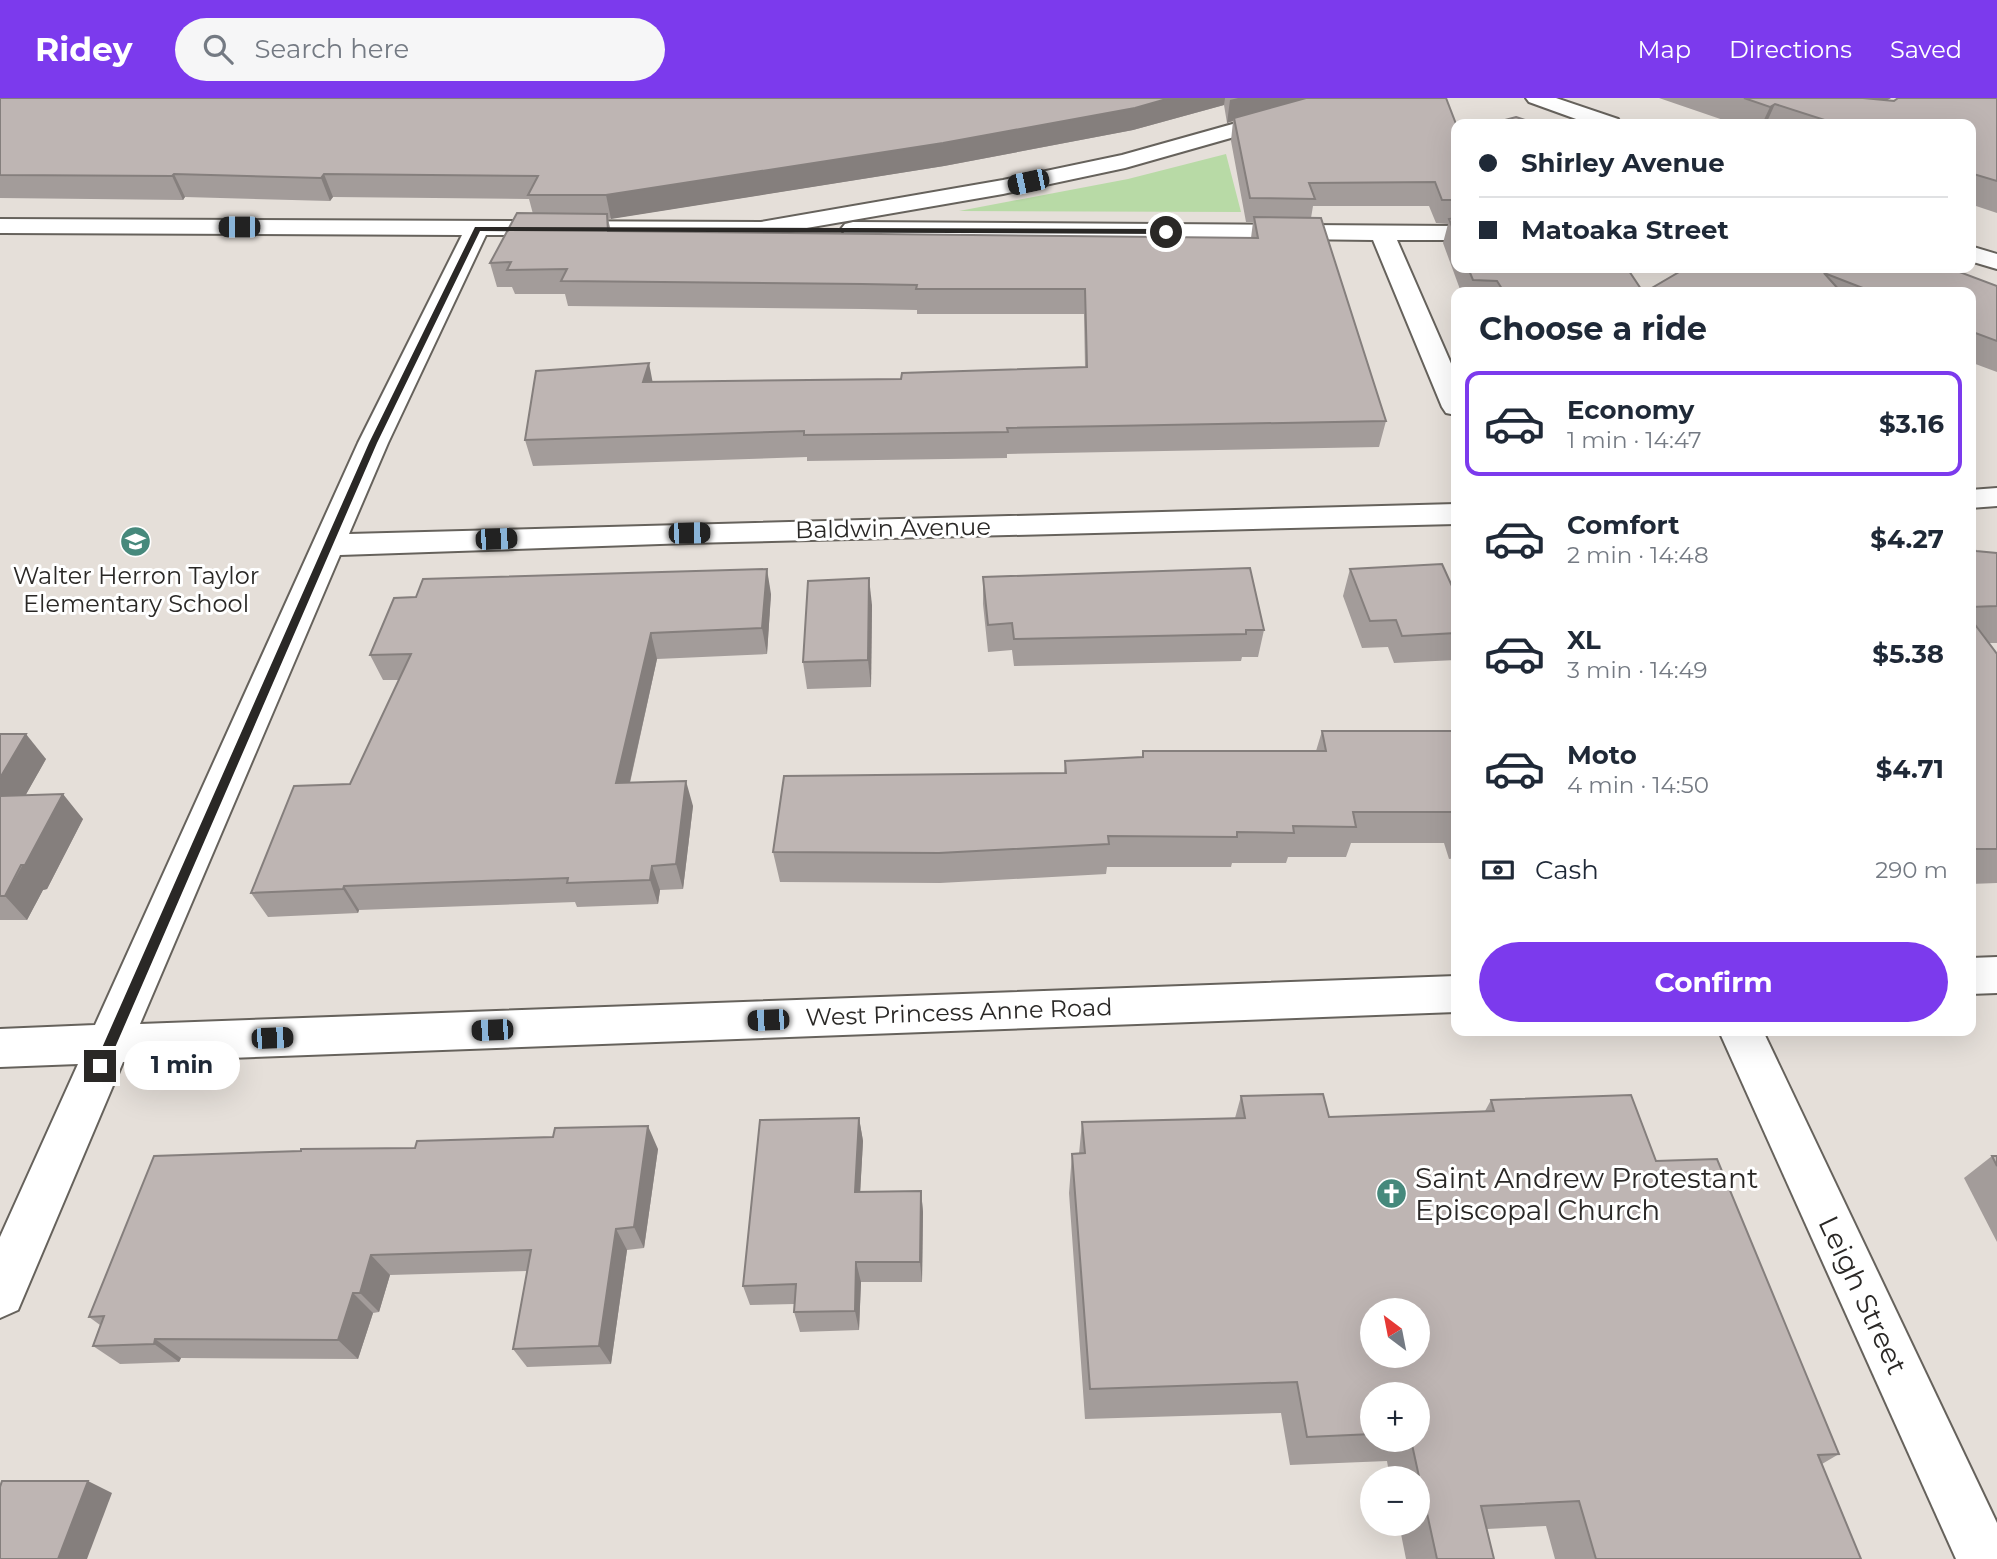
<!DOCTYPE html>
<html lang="en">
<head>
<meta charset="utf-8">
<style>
  body { margin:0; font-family:Montserrat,sans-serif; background:#f6f6f7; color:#1f2937; height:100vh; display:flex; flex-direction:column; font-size:26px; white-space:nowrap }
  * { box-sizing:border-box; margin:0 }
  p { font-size:23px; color:#747a83 }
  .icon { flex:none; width:38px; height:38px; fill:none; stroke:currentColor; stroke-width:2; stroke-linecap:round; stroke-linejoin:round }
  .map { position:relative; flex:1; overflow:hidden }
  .sheet { position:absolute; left:1451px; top:189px; width:525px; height:749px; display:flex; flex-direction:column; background:#fff; border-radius:14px; box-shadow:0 7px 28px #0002 }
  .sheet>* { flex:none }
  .top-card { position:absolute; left:1451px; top:21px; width:525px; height:154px; border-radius:14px; box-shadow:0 7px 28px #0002; display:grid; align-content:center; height:154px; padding:0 28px; background:#fff }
  .needle { width:46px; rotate:328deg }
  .fabs { position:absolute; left:1360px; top:1200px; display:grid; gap:14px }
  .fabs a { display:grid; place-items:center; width:70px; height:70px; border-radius:50%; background:#fff; box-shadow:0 7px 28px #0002; font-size:35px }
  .end { position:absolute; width:32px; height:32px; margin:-16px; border:9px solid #2a2826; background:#fff; box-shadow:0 0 0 4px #fff }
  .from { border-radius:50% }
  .bubble { position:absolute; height:49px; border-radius:24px; background:#fff; box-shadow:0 7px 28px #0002; font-size:23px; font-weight:700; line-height:49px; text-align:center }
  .car { position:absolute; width:21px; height:42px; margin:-21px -10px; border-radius:9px; box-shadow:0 0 5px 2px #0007; background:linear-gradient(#222 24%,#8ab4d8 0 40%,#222 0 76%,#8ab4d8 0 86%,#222 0) }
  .top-card b { display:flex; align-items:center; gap:24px; height:66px; font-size:26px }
  .top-card b+b { border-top:2px solid #e0e1e3 }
  .top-card i { width:18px; height:18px; background:#1f2937 }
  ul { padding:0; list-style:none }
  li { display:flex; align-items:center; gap:21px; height:105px; margin:0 14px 10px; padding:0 14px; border:4px solid transparent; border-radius:14px }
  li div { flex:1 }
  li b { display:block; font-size:26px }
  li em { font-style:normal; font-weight:700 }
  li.current { border-color:#7c3aed }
  li>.icon { width:63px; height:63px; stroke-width:1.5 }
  h2 { padding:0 28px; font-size:32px; line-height:84px }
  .pay { display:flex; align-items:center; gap:18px; height:77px; padding:0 28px; font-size:26px }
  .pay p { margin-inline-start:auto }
  .cta { display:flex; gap:14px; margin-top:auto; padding:14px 28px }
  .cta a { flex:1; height:80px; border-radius:42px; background:#7c3aed; color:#fff; font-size:28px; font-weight:700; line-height:80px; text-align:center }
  header { display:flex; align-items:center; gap:42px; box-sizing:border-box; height:98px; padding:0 35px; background:#7c3aed; color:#fff }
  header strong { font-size:33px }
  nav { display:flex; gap:38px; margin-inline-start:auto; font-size:24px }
  .search { width:490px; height:63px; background:#f6f6f7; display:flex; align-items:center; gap:18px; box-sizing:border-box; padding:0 24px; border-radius:38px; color:#747a83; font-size:26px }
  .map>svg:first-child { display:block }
  .green { fill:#b8daa6 }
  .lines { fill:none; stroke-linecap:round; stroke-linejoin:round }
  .minor-casing { stroke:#66625c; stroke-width:4 }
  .major-casing { stroke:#66625c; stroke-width:4 }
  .minor { fill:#fff; fill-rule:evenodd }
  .major { fill:#fff; fill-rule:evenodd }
  .wall { fill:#a39c9a; fill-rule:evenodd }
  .shaded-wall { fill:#857f7d }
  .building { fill:#beb5b3; stroke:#857f7d; stroke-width:2; fill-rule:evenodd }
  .route { fill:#2a2826 }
  .labels { text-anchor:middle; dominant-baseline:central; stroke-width:6; stroke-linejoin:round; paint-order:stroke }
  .street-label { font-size:24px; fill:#2a2826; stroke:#fff }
  .poi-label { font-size:24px; fill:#2a2826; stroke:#fff }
  .near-poi-label { font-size:28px; fill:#2a2826; stroke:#fff; text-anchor:start }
  .near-street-label { font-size:28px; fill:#2a2826; stroke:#fff }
</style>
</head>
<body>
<header>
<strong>Ridey</strong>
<div class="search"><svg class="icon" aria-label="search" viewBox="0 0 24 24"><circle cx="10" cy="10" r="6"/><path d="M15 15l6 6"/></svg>Search here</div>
<nav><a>Map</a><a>Directions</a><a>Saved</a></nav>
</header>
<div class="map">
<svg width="1997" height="1461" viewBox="0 0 1997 1461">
  <rect width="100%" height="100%" fill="#e5dfd9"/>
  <!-- green -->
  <path class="green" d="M1226,56l15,58 -282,-1 169,-32z"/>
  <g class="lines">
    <defs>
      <g id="minor">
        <path d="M1325,0h29l-3,4 -18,7 -208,59 -122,26 -242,42 -275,-1 -98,208 -39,91 1107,-30v20l-767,19 -349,12 -200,469 1316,-48v36l-1333,50 -105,248 -18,8v-81l78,-173 -78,3v-38l95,-4 263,-582 104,-208 -462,-2v-14l761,3 242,-42 119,-25z"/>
        <path d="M853,124l603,4v14h-59l59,135v40l-10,-2 -4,-6 -69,-167 -528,-6 -4,-5 4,-5z"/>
        <path d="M1997,390v18l-27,2v-18z"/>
        <path d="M1997,859v36l-27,1v-36z"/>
        <path d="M1719,933h44l234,492v36h-41z"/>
      </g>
      <g id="major">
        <path d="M1526,0h30l62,21 3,5h-31l-61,-22z"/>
        <path d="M1970,148l27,8v15l-27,-8z"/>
      </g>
    </defs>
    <!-- minor casing -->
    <use href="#minor" class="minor-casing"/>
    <!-- major casing -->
    <use href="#major" class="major-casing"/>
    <!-- minor -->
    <use href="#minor" class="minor"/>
    <!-- major -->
    <use href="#major" class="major"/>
  </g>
  <!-- wall -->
  <g class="wall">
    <path d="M0,0h1446l10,26v144h171l16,24h-182l-18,-49 5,-19 -12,-1 -7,-17h-116l-2,12 75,203 -7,26 -372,7v4l-60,1 -140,2v-4l-274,9 -8,-26 128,-58 248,-3 184,-12 -1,-53h-167v-4l-53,-1 -296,-3 -3,-12h-50l-3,-7h-15l-7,-24 43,-49 -4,-15 -196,-2 -3,4 -145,-4 -2,3 -183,-2zM1224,7l3,18 6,-2 -2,20 15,81h7l-2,16 -640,-7 -3,-12 336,-53 189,-36z"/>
    <path d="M1659,0h232l-4,2 110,-2v115l-27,-9v-80h-235z"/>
    <path d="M1686,170h263l48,18v86l-27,-10v-70h-325z"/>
    <path d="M1970,447l6,6 21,2v90h-8l8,11v229l-27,1z"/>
    <path d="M1350,471l106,26v65l-62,3 -6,-16 -26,1 -19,-52z"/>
    <path d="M983,479l281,53 -6,27h-16l-1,4 -227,5 -2,-16 -24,2 -5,-48z"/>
    <path d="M771,496l-4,60 -110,5 -27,124 63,23 -10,83 -23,1 -2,14 -81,3 -2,-5 -216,8 -1,3 -90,4 -17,-24 99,-109 49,-104h-16l-13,-25z"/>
    <path d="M872,507l-1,82 -64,2 -4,-27z"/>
    <path d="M1322,633h134v127l-7,1 -5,-16h-93l-5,14h-58l-2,6h-54l-1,4h-124l-1,7 -166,9 -160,-1 -7,-30 291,-79 1,-12 77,-4 1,-6h173z"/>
    <path d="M0,636l46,25 -21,37 58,23 -36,70 -4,1 -16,30h-27z"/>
    <path d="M1241,998l88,21 156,-6 6,-11 165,61 183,293 -17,10 39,95h-306l-9,-33 -59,3 7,30h-88l-7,-35h19v-45h-28l-3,-18 -97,4 -9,-52 -196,6 -16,-226 3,-39h7l3,-32 153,-4zM1372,1297l46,45h-46z"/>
    <path d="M859,1020l4,23 -3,51 61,-1 2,21 -1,70h-61l-2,48 -59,2 -6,-20v-8l-44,1 -7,-19z"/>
    <path d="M658,1051l-14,99 -17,2 -16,114 -84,3 -14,-18 14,-78 -137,4 -11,37 -6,1 -15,46 -177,-1 -2,4 -59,2 -27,-18 7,-21 -11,-8z"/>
    <path d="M1992,1058h5v86l-33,-64z"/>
  </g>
  <!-- shaded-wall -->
  <g class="shaded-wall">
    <path d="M1170,0h55l-1,7 -91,25 -189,36 -333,53 -5,-24z"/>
    <path d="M1238,0h77l-81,20 -1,3 -6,2 3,-23z"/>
    <path d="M1863,0h28l-36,19z"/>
    <path d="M1775,6l-9,20h-4l8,-17z"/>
    <path d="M174,76l11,23 -2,3 -11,-24z"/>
    <path d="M324,76l9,23 -3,4 -9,-23z"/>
    <path d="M649,265l5,26 -11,-7z"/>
    <path d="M767,471l4,25 -4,60 -5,-26z"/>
    <path d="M869,480l3,27 -1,82 -3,-27z"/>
    <path d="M651,535l6,26 -33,149 -8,-25z"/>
    <path d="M26,636l20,25 -35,62 -11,-12v-31z"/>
    <path d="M686,683l7,25 -10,83 -7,-25z"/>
    <path d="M63,696l20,25 -36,70 -4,1 -16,30 -22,-24z"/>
    <path d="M652,768l8,24 -2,14 -8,-24z"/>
    <path d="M344,788l15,24 -1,3 -15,-24z"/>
    <path d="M859,1020l4,23 -4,73 -4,-22z"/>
    <path d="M648,1028l10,23 -14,99 -10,-21z"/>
    <path d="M921,1093l2,21 -1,70 -2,-20z"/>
    <path d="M616,1131l11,21 -16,114 -12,-18z"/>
    <path d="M371,1157l19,20 -11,37 -19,-19z"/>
    <path d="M856,1164l5,20 -2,48 -4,-19z"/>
    <path d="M353,1195l20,20 -15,46 -20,-19z"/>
    <path d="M155,1241l26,19 -2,4 -25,-18z"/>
    <path d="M88,1383l24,12 -25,66h-29z"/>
  </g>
  <!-- building -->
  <g class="building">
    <path d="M0,0h1170l-35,10 -192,35 -337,52h-78l10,-19 -214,-2 -3,4 -147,-4 -2,2 -172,-1z"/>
    <path d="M1306,0h140l10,26v76h-14l-7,-18 -126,1 6,16 -65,-1 -16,-80z"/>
    <path d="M1744,0h119l31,3 4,-3h99v83l-27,-8v-49h-133l-62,-20 -5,3z"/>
    <path d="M1516,19l21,7h-47z"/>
    <path d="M517,115l90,1 1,17 650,7 -4,-21 67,1 65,203 -379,7 1,4 -62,1 -142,2v-4l-279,9 11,-69 113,-8 -6,19 258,-3 1,-6 185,-6 -2,-78h-169l1,-4 -55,-1 -301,-3 6,-12 -60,1 4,-8 -21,1z"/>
    <path d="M1456,120v19l-7,-18z"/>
    <path d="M1468,170h159l16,24h-139l-7,-11 -24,-1z"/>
    <path d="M1686,170h263l48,18v55l-27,-10v-39h-97l-49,-19 17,19h-196z"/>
    <path d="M1970,447l6,6 21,2v53l-27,1z"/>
    <path d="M1442,466l14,31v38l-54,3 -6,-16 -26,1 -20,-52z"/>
    <path d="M1250,470l14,62h-18v4l-232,5 -2,-16 -24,2 -5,-48z"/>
    <path d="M767,471l-5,59 -111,5 -35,150 70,-2 -10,83 -24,2 -2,14 -83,3 1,-5 -224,8 -1,3 -92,4 43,-107 56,-2 61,-130 -41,1 24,-57 22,-1 7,-18z"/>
    <path d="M869,480l-1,82 -65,2 5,-81z"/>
    <path d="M1970,520l27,36v195h-27z"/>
    <path d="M1322,633h134v81h-103l3,15 -63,-1 1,7 -57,-1v5l-129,-1 1,8 -170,9 -166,-1 11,-76 282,-3 -1,-12 78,-4v-6h183z"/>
    <path d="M0,636h26l-26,44z"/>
    <path d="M63,696l-38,71h-4l-16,31h-5v-100z"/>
    <path d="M1323,996l6,23 165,-6 -3,-11 140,-5 25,66 61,-2 122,295 -21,1 43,104h-265l-17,-58 -98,5 13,53h-57l-26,-119h7v-45h-46v39l-65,3 -10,-55 -207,7 -18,-235 13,-1 -3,-31 163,-4 -4,-22zM1372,1213h46v45h-46z"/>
    <path d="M859,1020l-4,74 66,-1 -1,71h-64l-1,49 -61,1 2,-28 -53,2 17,-166z"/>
    <path d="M648,1028l-14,101 -18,2 -17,117 -86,3 18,-99 -160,5 -11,38h-7l-15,47 -183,-1 -1,5 -61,2 11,-30 -15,1 65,-161 147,-5v-2l114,-1 2,-7 136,-4 2,-9z"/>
    <path d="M1992,1058h5v10z"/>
    <path d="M2,1383h86l-30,78h-58v-72z"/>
  </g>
  <!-- route -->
  <path class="route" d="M475,129l691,2 3,3 -3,2 -686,-3 -103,212 -270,623 -2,4h-9l-2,-4 275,-623z"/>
  <!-- icons -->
  <defs>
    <symbol id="school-disc" viewBox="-11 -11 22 22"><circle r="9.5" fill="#46897c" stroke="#fff"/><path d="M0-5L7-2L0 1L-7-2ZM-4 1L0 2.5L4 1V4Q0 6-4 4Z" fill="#fff"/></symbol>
    <symbol id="church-disc" viewBox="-11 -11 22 22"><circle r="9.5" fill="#46897c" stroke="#fff"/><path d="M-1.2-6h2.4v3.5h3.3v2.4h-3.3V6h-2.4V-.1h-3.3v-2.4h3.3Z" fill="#fff"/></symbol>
  </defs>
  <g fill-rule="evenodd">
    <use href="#school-disc" x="118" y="426" width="35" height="35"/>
    <use href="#church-disc" x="1374" y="1078" width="35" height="35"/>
  </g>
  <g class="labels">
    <!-- street labels -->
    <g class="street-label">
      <text transform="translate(893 430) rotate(-1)">Baldwin Avenue</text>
      <text transform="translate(959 914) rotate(-2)">West Princess Anne Road</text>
    </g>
    <!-- poi labels -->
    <g class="poi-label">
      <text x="136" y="477">Walter Herron Taylor<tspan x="136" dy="28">Elementary School</tspan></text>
    </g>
    <!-- near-poi labels -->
    <g class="near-poi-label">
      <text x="1415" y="1080">Saint Andrew Protestant<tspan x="1415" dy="32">Episcopal Church</tspan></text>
    </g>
    <!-- near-street labels -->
    <g class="near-street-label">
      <text transform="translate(1863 1197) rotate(65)">Leigh Street</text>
    </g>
  </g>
</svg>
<div class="fabs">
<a><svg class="needle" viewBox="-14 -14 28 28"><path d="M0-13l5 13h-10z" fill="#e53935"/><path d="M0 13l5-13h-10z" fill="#747a83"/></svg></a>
<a>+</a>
<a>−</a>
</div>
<i class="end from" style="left:1166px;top:134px"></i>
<i class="end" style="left:100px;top:968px"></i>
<div class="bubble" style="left:124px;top:943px;width:116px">1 min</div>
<i class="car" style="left:1028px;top:84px;rotate:258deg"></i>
<i class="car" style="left:239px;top:129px;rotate:270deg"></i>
<i class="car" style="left:689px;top:435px;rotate:89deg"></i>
<i class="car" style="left:496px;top:441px;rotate:88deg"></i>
<i class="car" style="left:768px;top:922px;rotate:268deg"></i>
<i class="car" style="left:492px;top:932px;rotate:268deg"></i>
<i class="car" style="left:272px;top:940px;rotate:88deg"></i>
<div class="top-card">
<b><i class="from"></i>Shirley Avenue</b>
<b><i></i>Matoaka Street</b>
</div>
<section class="sheet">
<h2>Choose a ride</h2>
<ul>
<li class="current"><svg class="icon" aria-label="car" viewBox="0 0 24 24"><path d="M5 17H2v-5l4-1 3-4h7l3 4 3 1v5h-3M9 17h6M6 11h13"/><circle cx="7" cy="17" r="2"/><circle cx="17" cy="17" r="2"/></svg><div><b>Economy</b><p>1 min · 14:47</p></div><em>$3.16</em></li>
<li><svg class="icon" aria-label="car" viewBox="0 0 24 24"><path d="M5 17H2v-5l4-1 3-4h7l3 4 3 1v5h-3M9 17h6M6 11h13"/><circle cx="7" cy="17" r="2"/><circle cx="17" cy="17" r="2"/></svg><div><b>Comfort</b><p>2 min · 14:48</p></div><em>$4.27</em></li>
<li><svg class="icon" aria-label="car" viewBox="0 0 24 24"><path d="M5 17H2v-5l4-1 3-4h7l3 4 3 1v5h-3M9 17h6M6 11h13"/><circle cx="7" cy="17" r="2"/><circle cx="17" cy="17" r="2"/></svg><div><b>XL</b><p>3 min · 14:49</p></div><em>$5.38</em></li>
<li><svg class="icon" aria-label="car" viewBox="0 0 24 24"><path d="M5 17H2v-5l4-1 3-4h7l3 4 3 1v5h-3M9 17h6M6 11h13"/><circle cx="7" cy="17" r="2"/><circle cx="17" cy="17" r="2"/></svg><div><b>Moto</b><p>4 min · 14:50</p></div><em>$4.71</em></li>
</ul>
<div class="pay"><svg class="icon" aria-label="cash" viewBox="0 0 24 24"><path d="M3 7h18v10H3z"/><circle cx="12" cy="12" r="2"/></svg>Cash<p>290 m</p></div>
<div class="cta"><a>Confirm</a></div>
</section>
</div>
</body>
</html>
